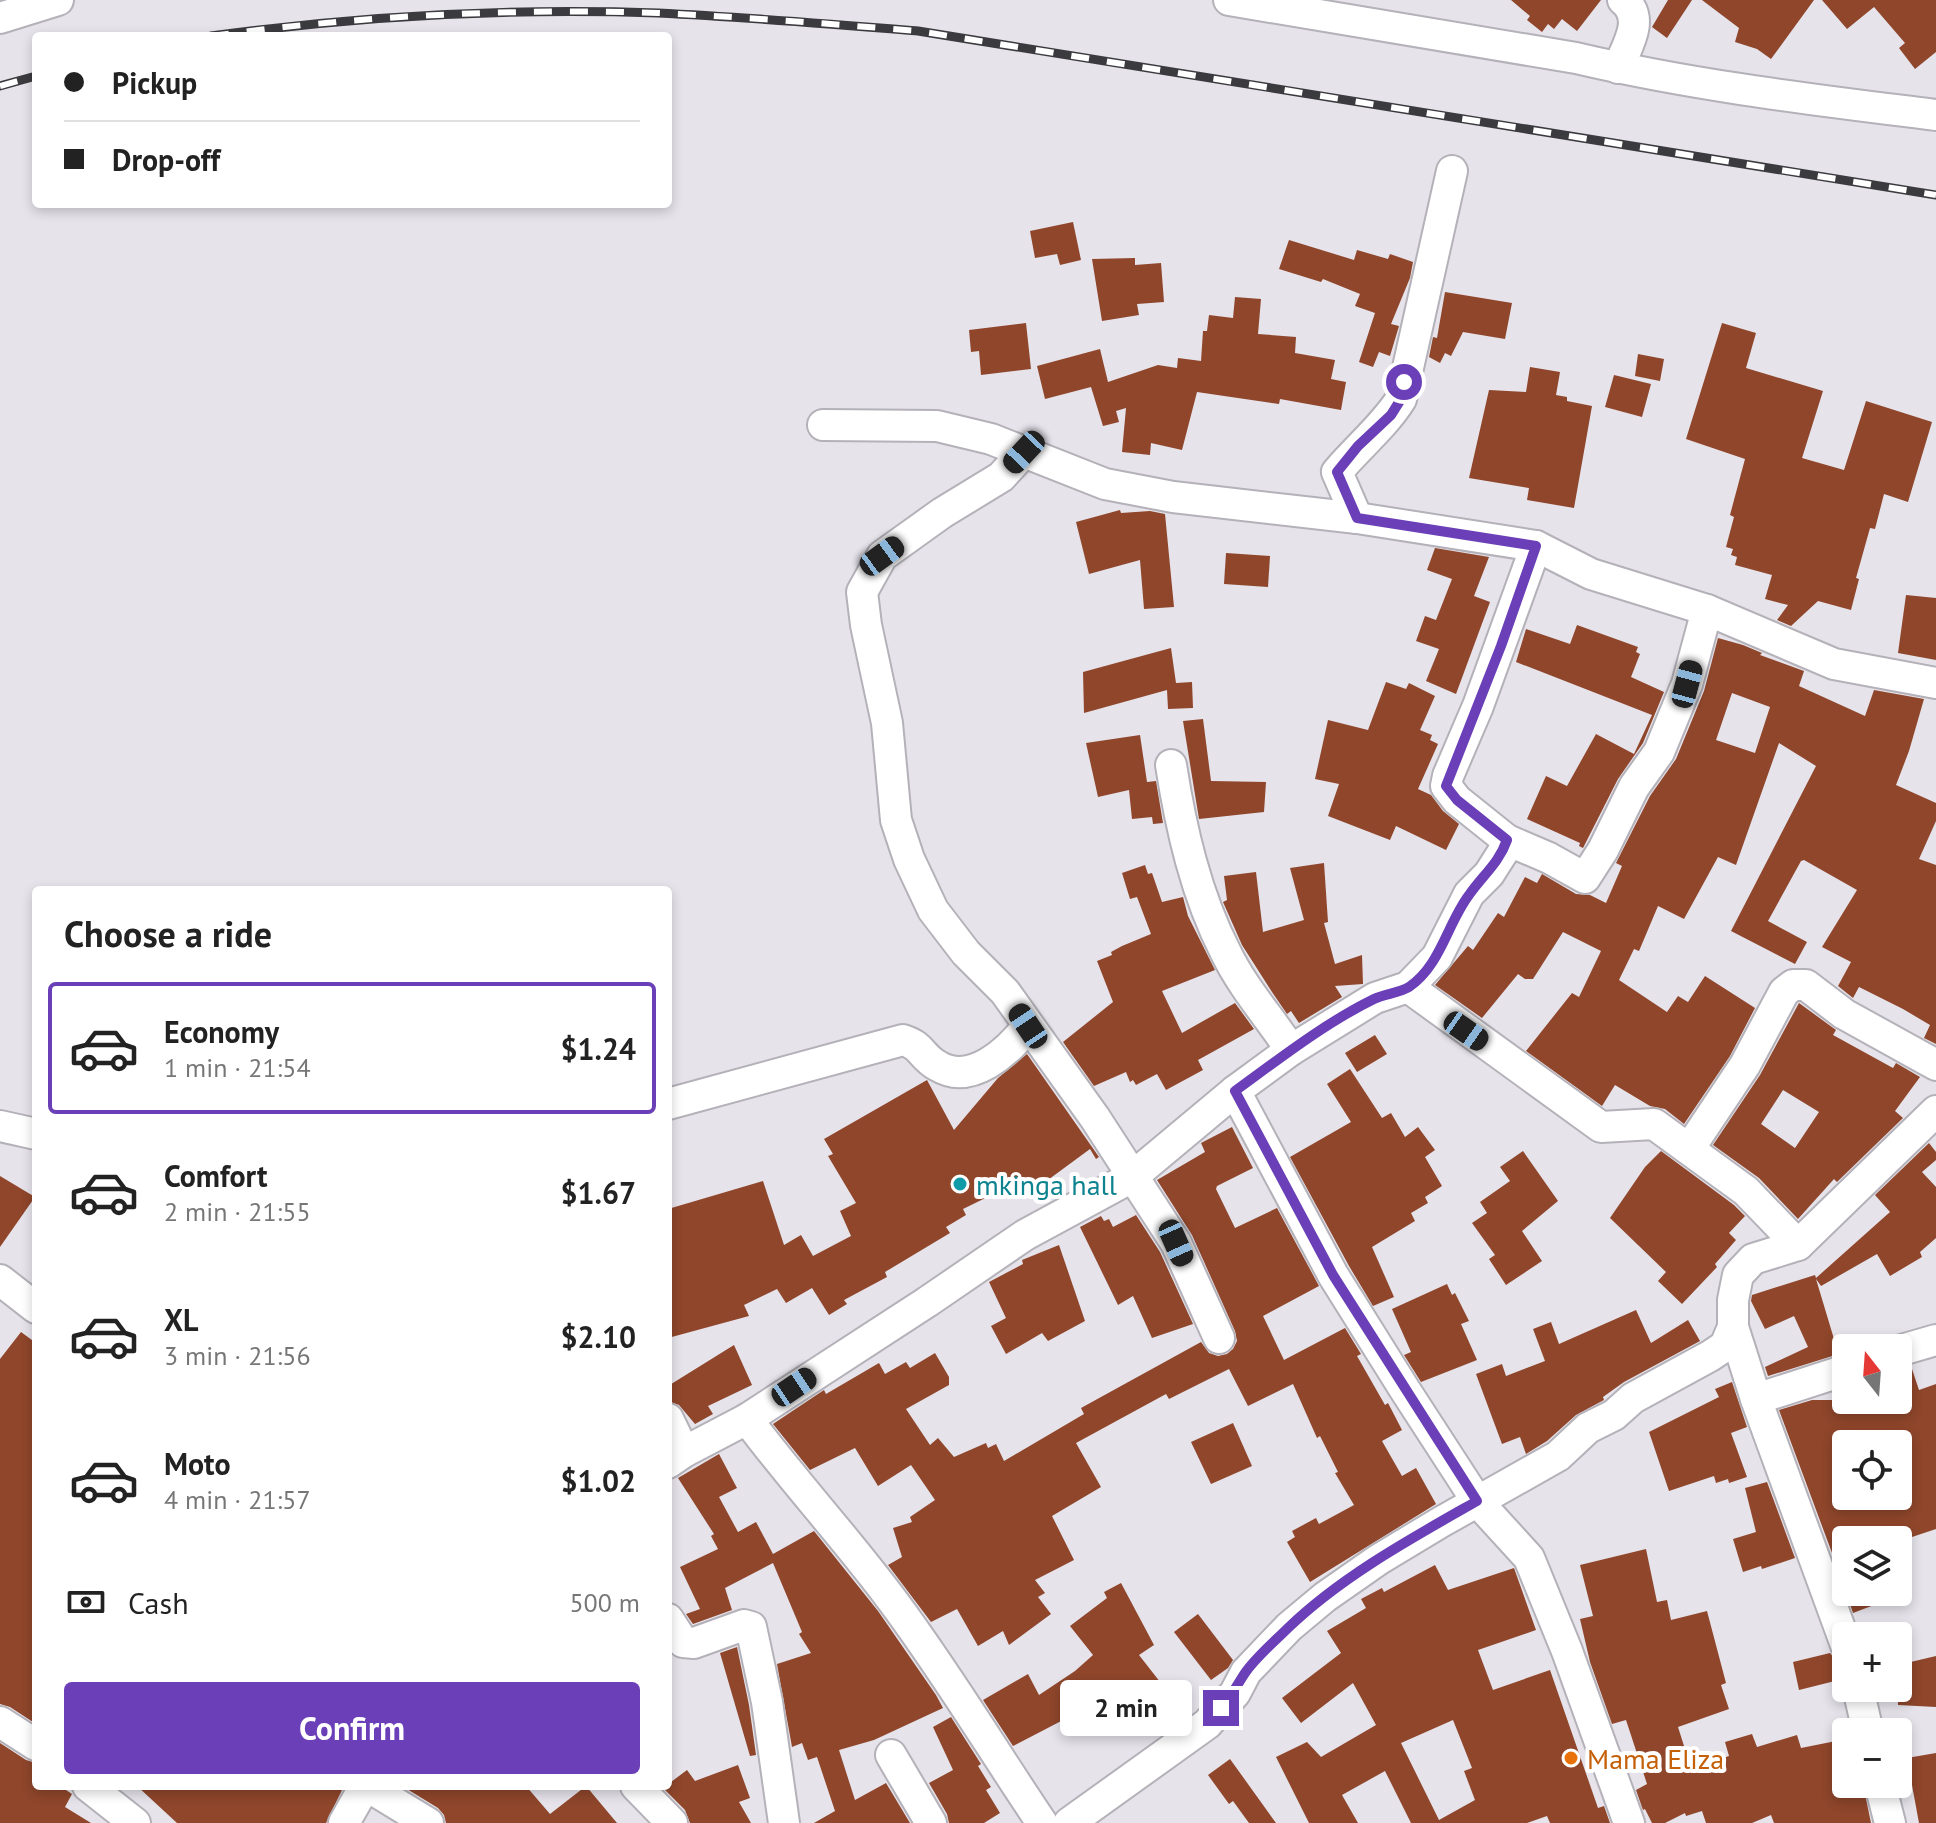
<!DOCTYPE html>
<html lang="en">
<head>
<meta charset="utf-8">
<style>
  body { margin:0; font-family:"PT Sans",sans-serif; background:#f6f6f6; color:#222; height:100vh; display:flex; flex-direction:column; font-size:30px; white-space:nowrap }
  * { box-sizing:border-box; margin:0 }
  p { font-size:26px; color:#767676 }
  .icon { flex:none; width:44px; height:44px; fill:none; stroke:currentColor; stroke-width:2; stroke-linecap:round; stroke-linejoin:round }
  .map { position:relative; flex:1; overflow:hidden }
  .sheet { position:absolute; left:32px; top:886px; width:640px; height:904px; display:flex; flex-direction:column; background:#fff; border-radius:8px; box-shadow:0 4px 12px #0003 }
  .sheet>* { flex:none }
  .guide { position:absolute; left:32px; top:32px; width:640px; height:176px; border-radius:8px; box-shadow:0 4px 12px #0003; display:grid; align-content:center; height:176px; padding:0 32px; background:#fff }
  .needle { width:52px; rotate:343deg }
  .buttons { position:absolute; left:1832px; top:1334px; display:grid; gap:16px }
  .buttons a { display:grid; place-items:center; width:80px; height:80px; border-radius:8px; background:#fff; box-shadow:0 4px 12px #0003; font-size:40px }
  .end { position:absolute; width:36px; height:36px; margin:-18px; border:10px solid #6a3fb7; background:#fff; box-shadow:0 0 0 4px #fff }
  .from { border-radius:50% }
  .bubble { position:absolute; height:56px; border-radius:8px; background:#fff; box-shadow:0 4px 12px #0003; font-size:26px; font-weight:700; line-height:56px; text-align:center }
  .car { position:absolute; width:24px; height:48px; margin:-24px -12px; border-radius:10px; box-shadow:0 0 6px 2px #0007; background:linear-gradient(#222 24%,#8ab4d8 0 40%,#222 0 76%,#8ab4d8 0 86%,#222 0) }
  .guide b { display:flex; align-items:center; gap:28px; height:76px; font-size:30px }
  .guide b+b { border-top:2px solid #e0e0e0 }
  .guide i { width:20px; height:20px; background:#222 }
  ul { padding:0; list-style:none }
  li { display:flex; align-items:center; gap:24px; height:132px; margin:0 16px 12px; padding:0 16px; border:4px solid transparent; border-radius:8px }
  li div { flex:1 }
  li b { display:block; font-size:30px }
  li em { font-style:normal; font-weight:700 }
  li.on { border-color:#6a3fb7 }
  li>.icon { width:72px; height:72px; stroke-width:1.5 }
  h2 { padding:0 32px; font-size:36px; line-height:96px }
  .pay { display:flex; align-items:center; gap:20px; height:88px; padding:0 32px; font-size:30px }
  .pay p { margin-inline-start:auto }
  .button { display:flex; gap:16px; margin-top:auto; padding:16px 32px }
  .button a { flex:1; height:92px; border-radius:8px; background:#6a3fb7; color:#fff; font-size:32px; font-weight:700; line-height:92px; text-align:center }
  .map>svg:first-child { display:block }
  .building { fill:#8f462b; fill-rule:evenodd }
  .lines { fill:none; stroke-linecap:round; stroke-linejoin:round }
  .street-casing { stroke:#b4b1b9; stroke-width:34 }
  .street { stroke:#fff; stroke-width:30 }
  .rail-casing { stroke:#3b3a3e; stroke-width:9 }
  .rail { stroke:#fff; stroke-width:6; stroke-dasharray:18; stroke-linecap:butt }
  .route { stroke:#6a3fb7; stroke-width:10 }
  .culture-dot { fill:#0f9aa8; stroke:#fff; stroke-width:3 }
  .food-dot { fill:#e8710a; stroke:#fff; stroke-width:3 }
  .labels { text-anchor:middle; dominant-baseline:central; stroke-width:8; stroke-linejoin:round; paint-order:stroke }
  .culture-label { font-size:28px; fill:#0d838f; stroke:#fff; text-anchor:start }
  .food-label { font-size:28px; fill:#c56008; stroke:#fff; text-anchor:start }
</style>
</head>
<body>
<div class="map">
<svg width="1936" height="1823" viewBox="0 0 1936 1823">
  <rect width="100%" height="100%" fill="#e6e3eb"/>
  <!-- building -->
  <g class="building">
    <path d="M1511,0h90l-24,31 -15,-12 -8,10 -6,-5 -6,8 -15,-12 3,-4z"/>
    <path d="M1668,0h24l-25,38 -15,-11z"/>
    <path d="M1702,0h112l-43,59 -14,-10 -22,-7 4,-14z"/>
    <path d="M1822,0h114v52l-21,17 -16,-21 6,-5 -31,-36 -27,22z"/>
    <path d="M1073,222l8,38 -21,5 -3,-11 -22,4 -5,-27z"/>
    <path d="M1289,240l65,20 3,-10 31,9 2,-5 23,8 -3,16 -19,46 8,2 -9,30 -11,-4 -6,15 -14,-5 16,-49 -20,-7 5,-12 -37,-15 -2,3 -42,-13z"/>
    <path d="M1135,258v7l26,-2 3,39 -27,2 2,11 -37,6 -10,-62z"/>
    <path d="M1445,292l67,11 -7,36 -42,-7 -12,24 -6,-3 -5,10 -11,-6 4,-20 4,1z"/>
    <path d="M1235,297l26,2 -3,35 38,3 -1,16 40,7 -4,19 15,3 -5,28 -61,-11 -1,5 -82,-12 -15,58 -31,-7 -1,12 -28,-3 4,-44 -10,3 3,11 -16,4 -12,-39 -46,12 -8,-33 63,-17 8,33 50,-17 19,3 1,-10 23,3 2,-30h4l2,-16 24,3z"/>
    <path d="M1026,323l5,46 -50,6 -2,-24 -8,1 -2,-22z"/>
    <path d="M1722,323l34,10 -10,35 77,23 -21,67 42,12 22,-69 66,21 -24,80 -24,-8 -9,35 -5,-1 -14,50 3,1 -8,31 -33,-9 -27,25 -14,-6 11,-15 -23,-6 7,-24 -37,-10 2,-8 -6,-2 2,-6 -7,-2 8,-30 -4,-2 15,-56 -59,-20z"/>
    <path d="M1638,354l26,5 -4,22 -25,-5z"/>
    <path d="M1530,367l30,5 -4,23 11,2v4l25,5 -18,102 -47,-8 2,-12 -60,-10 20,-88 37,2z"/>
    <path d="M1614,375l37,9 -9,33 -37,-10z"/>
    <path d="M1120,510l1,3 29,-2 15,3 9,93 -30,2 -4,-49 -51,14 -13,-52z"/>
    <path d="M1435,548l54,9 -15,39 16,6 -34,92 -30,-13 13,-32 -23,-8 9,-25 11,4 16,-41 -25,-9z"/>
    <path d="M1226,553l44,3 -2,31 -44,-3z"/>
    <path d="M1906,595l30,3v62l-38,-7z"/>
    <path d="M1577,625l61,22 -2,5 4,2 -9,23 33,15 -21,51 -25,36 -35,69 -4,-2 1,-3 -53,-24 19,-43 21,10 29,-52 38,20 18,-39 -136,-53 10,-33 44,15z"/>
    <path d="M1718,638l25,7 19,8 -2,2 44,16 -5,15 66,30 9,-26 50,9 -15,52 -13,34 40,18v18l-17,38 17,6v179l-12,-6 6,-13 -27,-16 -44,-22 -6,11 -15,-12 13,-24 -29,-15 35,-57 -53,-30 -3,1 -33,60 39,21 -12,22 -64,-33 85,-165 -37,-23 -43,122 -18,-8 -34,62 -26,-13 -19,45 -5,-2 -15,31 48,32 11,-16 10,6 17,-26 50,32 -25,48 -46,68 -19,-15 -15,-3 -35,-21 -13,21 -76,-55 46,-58 7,4 22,-46 -38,-19 -30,47h-8l-7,-5 -36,44 -47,-33 33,-39 5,4 25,-37 6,4 21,-40 12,6 5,-9 34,20 14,1 16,8 16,-37 -6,-3 34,-67 26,-37 28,-68zM1732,693l38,14 -15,46 -39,-13z"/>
    <path d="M1171,648l5,35 16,-1 1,26 -25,1 -1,-19 -83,23 -1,-41z"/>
    <path d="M1386,682l20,7 3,-6 26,13 -15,34 12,5 -2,5 8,4 -20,45 13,6 12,16 16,13 -13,26 -50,-24 -6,14 -62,-24 11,-32 -24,-5 13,-59 40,10z"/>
    <path d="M1203,719l8,62 55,1 -2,30 -65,7 -16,-98z"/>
    <path d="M1140,735l7,47 9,-1 7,42 -10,1 -1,-7 -20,2 -3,-29 -31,7 -12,-54z"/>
    <path d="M1324,863l4,59 -4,1 11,41 27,-9 1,29 -28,2 7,11 -43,26 -8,-12 -4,3 -15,-22 -30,-47 -19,-43 4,-2 -3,-24 32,-4 7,60 41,-12 -14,-52z"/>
    <path d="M1145,865l3,9 4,-1 10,29 21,-5 5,19 27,54 -53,21 20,42 53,-30 19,26 -56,31 5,10 -37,20 -9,-16 -21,11 -3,-5 -3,2 -4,-10 -32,14 -31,-44 50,-40 -16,-41 15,-6 -1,-3 11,-6 29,-12 -14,-37 -7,2 -8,-26z"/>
    <path d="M1799,1003l37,27 -3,5 60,33 3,-5 24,14 -25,34 8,7 -66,64 -3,-3 -36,40 -39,-41 -46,-33 47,-70zM1783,1090l36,22 -24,36 -34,-24z"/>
    <path d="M1375,1035l12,19 -30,18 -12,-19z"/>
    <path d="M1027,1054l72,103 -3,2 -6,-10 -53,39 -2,-3 -14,8 -4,-7 -7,5 -2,-4 -45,22 3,6 -20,12 4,6 -65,39 2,5 -43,23 3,4 -18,11 -17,-27 -26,15 -9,-14 -33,16 5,11 -81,22v-129l95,-28 21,64 17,-10 12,21 38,-20 -11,-25 16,-8 -28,-47 5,-2 -9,-15 103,-59 27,50 44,-52z"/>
    <path d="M1350,1069l32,49 9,-5 14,24 13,-10 17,23 -10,7 17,29 -17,11 3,6 -17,10 4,8 -43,26 22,50 -21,9 -24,-40 -59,-109 61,-35 -24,-38z"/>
    <path d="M1232,1127l21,41 -36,18 -1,3 19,39 42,-20 42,78 -56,30 21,44 61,-32 16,26 -4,2 28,49 3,-2 14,27 -20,11 20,35 14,-8 20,36 -126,78 -23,-40 8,-5 -3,-6 24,-13 3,6 35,-19 -19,-32 3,-1 -18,-36 -3,2 -24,-54 -45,22 -19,-37 -60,30 -3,-5 -90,49 25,44 -49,29 22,44 -39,20 10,13 -7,4 13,17 -42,31 -6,-14 -25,15 -21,-37 -26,13 -43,-57 14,-8 -9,-29 19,-6 -2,-5 25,-17 -24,-35 -33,21 -23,-38 -45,22 -37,-46 51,-34 2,4 53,-31 6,11 21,-12 4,6 25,-15 14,24v8l-43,24 24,36 8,-7 16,19 32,-14 2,5 8,-4 8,17 80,-47 -3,-6 120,-66 8,11 9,3 9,-2 6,-5 4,-8 -2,-10 -43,-96 -35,-55 48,-28 -4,-9z"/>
    <path d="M1929,1143l7,9v8l-14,12 14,15v51l-16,14 2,5 -32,19 -13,-22 -56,32 -5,-7 18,60 3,-1 5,15 -74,23 -3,-9 43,-20 -14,-31 -29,13 -14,-28 1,-6 63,-20 1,3 74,-66 -15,-17z"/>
    <path d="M1523,1151l35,50 -36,30 20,30 -36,24 -17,-26 6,-4 -23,-32 15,-10 -7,-11 30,-21 -10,-14z"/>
    <path d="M1661,1151l73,54 11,11 -16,17 7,7 -21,24 2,3 -35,37 -24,-23 8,-9 -56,-54 35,-51z"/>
    <path d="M0,1176l35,21 -35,50z"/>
    <path d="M1136,1215l24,37 33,72 -41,14 -19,-42 -15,9 -38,-78 21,-11 3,5 5,-2 4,8z"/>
    <path d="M1059,1245l26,76 -37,20 -6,-8 -36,21 -15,-28 15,-8 -17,-36 34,-18 -1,-4z"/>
    <path d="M1447,1284l5,11 3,-2 14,28 -8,3 16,36 -56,22 -17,-27 7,-3 -19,-43z"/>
    <path d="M1636,1310l15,33 37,-23 12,21 -76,41 -21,15 1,3 -28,15 -29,26 -21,13 -6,-17 -18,7 -26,-70 26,-10 4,12 39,-15 -12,-32 18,-7 8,22z"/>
    <path d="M21,1332l15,11v381l-26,-17 -10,-3v-345z"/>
    <path d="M734,1345l18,40 -44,21 5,8 -18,10 -16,-19 -11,-4v-15z"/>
    <path d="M1911,1366l8,24 17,-6v145l-33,11h-57v18l-11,3 -56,-151 33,-10h86v-32zM1888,1430l4,14h6v52h-52l-8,-35 4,-1 -4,-14z"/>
    <path d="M1732,1382l15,45 -16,6 16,44 -18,6 -1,-4 -12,4 -2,-7 -45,15 -20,-59 70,-35 -4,-8z"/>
    <path d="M1233,1423l19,43 -41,18 -20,-42z"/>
    <path d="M719,1454l18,34 -18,9 19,35 18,-10 17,32 41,-23 64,80 58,84 7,13 -69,32 -35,10 16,50 31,-17 24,40h-96l21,-12 -18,-54 -9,3 -6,-17 -10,4 -15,-83 34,-11 -12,-19 3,-2 -29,-69 -48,25 7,22 -39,14 -7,-10 14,-5 -20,-42 38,-18 -7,-13 3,-2 -36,-56z"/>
    <path d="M1767,1482l28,76 -33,11 -1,-3 -18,6 -10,-33 23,-7 -11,-44z"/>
    <path d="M1646,1549l11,53 10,-2 4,20 36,-9 19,72 -5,2 8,24 -51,18 13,41 38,-12 -4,-14 27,-8 5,13 40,-12 4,13 45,-9v45h17l8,39h-97l-3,-8 -19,8h-46l-4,-12 -16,5 -1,-3 -20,10h-13l-7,-14 -2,1 -7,-20 11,-6 -21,-64 -14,4 -22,-62 -10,-43 13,-3 -13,-51z"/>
    <path d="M1435,1565l13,25 66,-22 22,62 -58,20 15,40 57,-20 48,138 6,-2 6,17h-60l-3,-7 -20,7h-116l-26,-52 -43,24 16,28h-49l-33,-66 31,-15 14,15 55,-32 -23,-42 -52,40 -19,-25 59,-45 -14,-22 39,-23 -5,-9 21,-11 2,4zM1453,1720l19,48 -8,3 11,29 -36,20 -38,-77z"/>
    <path d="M1121,1583l33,62 -15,10 25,32 -28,22 -19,-24 -50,33 -54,28 -30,-46 45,-26 11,21 36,-24 18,-16 -23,-29 37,-28 -3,-6z"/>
    <path d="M1846,1592h57v2l-50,19z"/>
    <path d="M1198,1614l35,46 -5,8 -17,12 -37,-48z"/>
    <path d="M737,1647l12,58 7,50 -6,1 -30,-103z"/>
    <path d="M1830,1653l5,6 11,4v12l-3,4 -44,11 -6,-28z"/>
    <path d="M1936,1656v51l-38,-2v-40z"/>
    <path d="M951,1717l30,47 -3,2 13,21 -5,3 14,23 -16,10h-35l-2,-9 -18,-31 24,-13 -20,-43z"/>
    <path d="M0,1743l26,17 10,3v23h24l12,8 -7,13 26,16h-91z"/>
    <path d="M1936,1753v70h-17l-12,-65z"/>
    <path d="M1230,1759l46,64h-27l-16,-22 -4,3 -21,-29z"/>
    <path d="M738,1765l12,33 -11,4 12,21h-61l-5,-13 -22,-22 24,-18 8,11z"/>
    <path d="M137,1786h207l-18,37h-149z"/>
    <path d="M402,1786h124l24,28 36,-28 31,37h-171l-2,-8 -6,-7z"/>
  </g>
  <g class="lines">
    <defs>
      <g id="street">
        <path d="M1229,0l347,58c119,28 240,42 360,57"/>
        <path d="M0,18l58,-18"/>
        <path d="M1618,68c9,-22 28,-50 5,-68"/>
        <path d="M823,425l114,1 54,13 114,45 68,13 184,21 179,28 55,28 116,36 127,54 102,19"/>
        <path d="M1024,452l-23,25 -59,36 -60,43 -20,36 4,33 21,98 9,97 13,39 24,51 33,43 39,39 90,126 81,125 43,95"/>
        <path d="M1357,518l-20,-46c20,-24 48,-47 64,-73l51,-228"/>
        <path d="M1171,765c10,64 25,130 55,188 17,35 44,65 65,97"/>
        <path d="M1507,840l-50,-40 -11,-14 2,-10 30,-70 58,-160"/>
        <path d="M1408,987l193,140 53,-3 92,67 52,54"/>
        <path d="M1235,1091l98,184 72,115 72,111 52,57 38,93 62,172"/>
        <path d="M668,1104l235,-64c20,6 18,17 35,26 33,20 70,-14 90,-40"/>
        <path d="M0,1126l36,8"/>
        <path d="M1689,1149l56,-84 39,-73 9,-7h13l38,29 92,51"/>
        <path d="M0,1280l36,28"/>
        <path d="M1733,1327l23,72 90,246"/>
        <path d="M1898,1351l38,-11"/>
        <path d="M1756,1399l90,-29"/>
        <path d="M668,1419l16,33"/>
        <path d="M747,1419c46,62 99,119 145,181 54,72 100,149 150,223"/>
        <path d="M668,1463l16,-11 63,-33 180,-117 98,-67 107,-58 103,-86 56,-41 84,-52 33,-11 29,-30 32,-63 20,-20 14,-22 4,-12 42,18 36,20 18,-28 31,-63 25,-35 28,-68 20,-74"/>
        <path d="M668,1619l15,23 11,1 50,-18 7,2 16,75 17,121"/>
        <path d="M1858,1688l10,44"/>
        <path d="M0,1722l36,23"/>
        <path d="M891,1755l40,68"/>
        <path d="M1880,1784l10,39"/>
        <path d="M88,1786l47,37"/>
        <path d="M367,1786l61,37"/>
        <path d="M636,1786l36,37"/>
        <path d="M344,1823l21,-37"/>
        <path d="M1069,1823l138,-99 28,-31 11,-21 43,-45 36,-30 53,-37 63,-38 117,-66 30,-28 26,-13 19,-17 77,-42 15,-10 8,-19v-27l5,-25 15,-16 45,-14 138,-134"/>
      </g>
    </defs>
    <!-- street casing -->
    <use href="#street" class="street-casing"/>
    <!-- street -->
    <use href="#street" class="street"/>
    <defs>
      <g id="rail">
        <path d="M211,36c147,-20 299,-28 447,-23 87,4 173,11 260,18l1018,164"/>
        <path d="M0,86l36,-10"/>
      </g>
    </defs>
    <!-- rail casing -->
    <use href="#rail" class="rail-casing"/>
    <!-- rail -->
    <use href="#rail" class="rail"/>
  </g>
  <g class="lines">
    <!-- route -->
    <path class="route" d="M1221,1708c10,-11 16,-23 24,-35 11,-16 29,-31 43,-45 54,-52 124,-90 189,-127l-144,-226 -98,-184c44,-32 90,-68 139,-92 10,-5 25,-6 35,-12 32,-22 38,-63 60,-92 14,-20 30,-32 38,-55l-50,-40 -11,-14 55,-140 35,-100 -179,-28 -20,-46 21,-26 33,-31 10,-16 3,-17"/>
  </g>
  <!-- markers -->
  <circle class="culture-dot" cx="960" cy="1184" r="8"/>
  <circle class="food-dot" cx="1571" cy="1758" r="8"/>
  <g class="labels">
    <!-- culture labels -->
    <g class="culture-label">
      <text x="976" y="1184">mkinga hall</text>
    </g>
    <!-- food labels -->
    <g class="food-label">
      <text x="1587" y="1758">Mama Eliza</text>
    </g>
  </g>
</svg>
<div class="buttons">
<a><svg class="needle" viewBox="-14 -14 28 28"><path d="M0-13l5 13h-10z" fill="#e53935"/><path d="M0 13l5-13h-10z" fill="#767676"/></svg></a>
<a><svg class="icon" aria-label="locate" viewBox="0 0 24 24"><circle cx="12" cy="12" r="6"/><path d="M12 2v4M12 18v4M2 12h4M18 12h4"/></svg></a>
<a><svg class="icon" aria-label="layers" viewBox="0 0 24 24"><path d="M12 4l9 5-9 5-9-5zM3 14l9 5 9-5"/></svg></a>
<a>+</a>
<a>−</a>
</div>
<i class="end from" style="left:1404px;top:382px"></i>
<i class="end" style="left:1221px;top:1708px"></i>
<div class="bubble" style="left:1060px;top:1680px;width:132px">2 min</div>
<i class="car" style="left:1024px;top:452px;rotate:223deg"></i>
<i class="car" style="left:882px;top:556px;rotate:54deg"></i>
<i class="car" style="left:1687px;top:684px;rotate:15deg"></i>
<i class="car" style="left:1028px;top:1026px;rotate:326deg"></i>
<i class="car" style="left:1466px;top:1031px;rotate:125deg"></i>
<i class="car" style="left:1176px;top:1243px;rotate:156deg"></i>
<i class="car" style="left:794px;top:1387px;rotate:56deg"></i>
<div class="guide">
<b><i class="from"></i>Pickup</b>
<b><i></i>Drop-off</b>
</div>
<section class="sheet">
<h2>Choose a ride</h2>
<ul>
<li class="on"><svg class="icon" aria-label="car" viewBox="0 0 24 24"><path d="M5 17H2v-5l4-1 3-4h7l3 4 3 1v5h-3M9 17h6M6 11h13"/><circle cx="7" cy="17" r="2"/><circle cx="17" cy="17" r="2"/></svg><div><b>Economy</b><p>1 min · 21:54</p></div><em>$1.24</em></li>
<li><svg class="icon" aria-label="car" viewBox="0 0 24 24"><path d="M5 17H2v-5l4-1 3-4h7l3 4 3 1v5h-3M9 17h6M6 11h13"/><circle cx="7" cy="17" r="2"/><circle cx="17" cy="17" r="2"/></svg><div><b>Comfort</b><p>2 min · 21:55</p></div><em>$1.67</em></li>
<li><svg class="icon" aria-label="car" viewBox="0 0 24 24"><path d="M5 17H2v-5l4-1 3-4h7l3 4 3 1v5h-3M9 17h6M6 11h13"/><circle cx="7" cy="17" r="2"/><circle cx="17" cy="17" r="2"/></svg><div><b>XL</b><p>3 min · 21:56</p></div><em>$2.10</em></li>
<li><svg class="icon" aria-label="car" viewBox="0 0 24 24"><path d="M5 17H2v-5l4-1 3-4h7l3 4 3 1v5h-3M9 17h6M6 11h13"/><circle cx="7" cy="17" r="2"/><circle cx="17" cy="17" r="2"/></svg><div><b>Moto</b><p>4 min · 21:57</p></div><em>$1.02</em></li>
</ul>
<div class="pay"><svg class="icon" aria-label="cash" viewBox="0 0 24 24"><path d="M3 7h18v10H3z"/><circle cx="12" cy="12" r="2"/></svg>Cash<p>500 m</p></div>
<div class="button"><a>Confirm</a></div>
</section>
</div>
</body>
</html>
